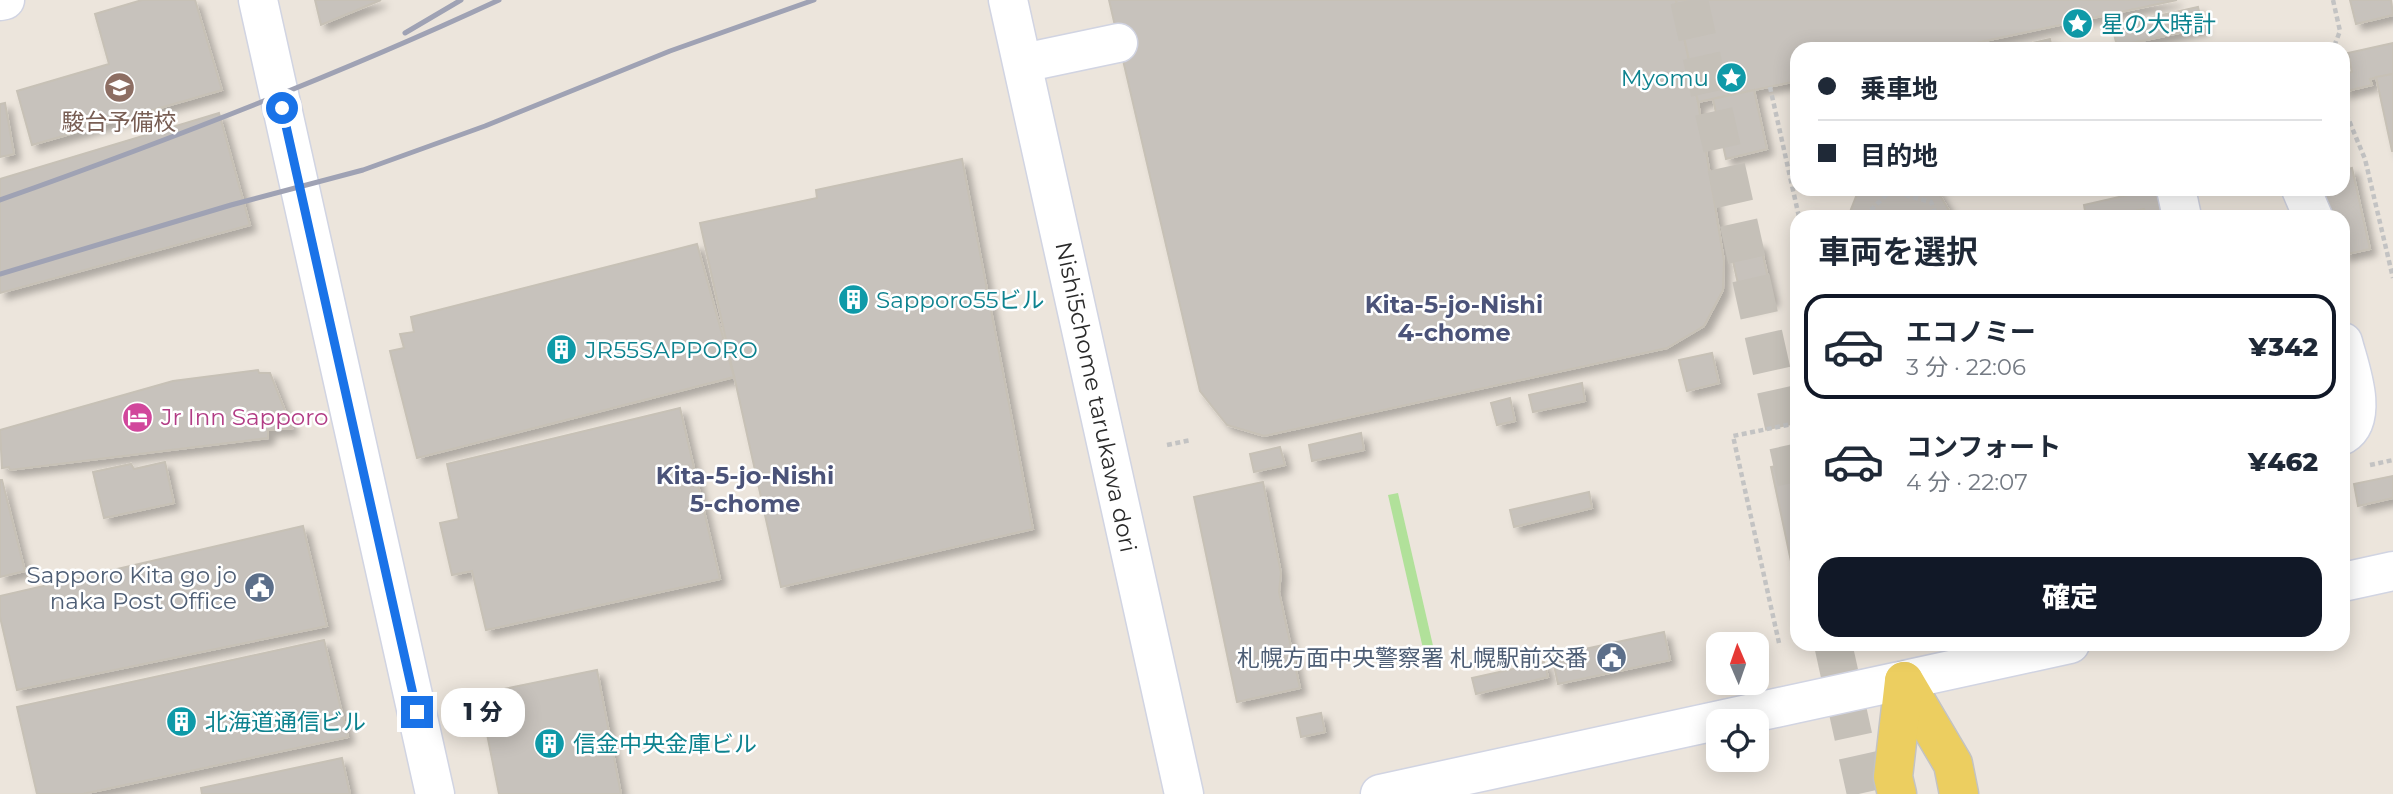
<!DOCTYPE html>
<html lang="ja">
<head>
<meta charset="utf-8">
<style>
  body { margin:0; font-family:Montserrat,"Noto Sans JP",sans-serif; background:#f6f6f7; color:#1f2937; height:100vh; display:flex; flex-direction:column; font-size:26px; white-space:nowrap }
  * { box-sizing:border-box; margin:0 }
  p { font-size:23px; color:#747a83 }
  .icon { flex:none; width:38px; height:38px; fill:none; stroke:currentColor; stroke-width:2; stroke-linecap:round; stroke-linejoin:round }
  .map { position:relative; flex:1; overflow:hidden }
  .sheet { position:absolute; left:1790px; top:210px; width:560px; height:441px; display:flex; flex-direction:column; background:#fff; border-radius:21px; box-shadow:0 4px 18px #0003 }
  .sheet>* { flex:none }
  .hud { position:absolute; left:1790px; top:42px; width:560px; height:154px; border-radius:21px; box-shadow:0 4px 18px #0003; display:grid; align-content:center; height:154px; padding:0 28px; background:#fff }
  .needle { width:46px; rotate:358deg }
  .tools { position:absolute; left:1706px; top:632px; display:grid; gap:14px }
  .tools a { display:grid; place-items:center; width:63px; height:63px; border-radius:14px; background:#fff; box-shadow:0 4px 18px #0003; font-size:35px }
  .end { position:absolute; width:32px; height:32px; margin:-16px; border:9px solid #1a73e8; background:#fff; box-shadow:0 0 0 4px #fff }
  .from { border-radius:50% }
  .bubble { position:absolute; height:49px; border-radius:21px; background:#fff; box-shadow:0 4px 18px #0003; font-size:23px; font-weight:800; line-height:49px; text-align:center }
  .hud b { display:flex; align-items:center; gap:24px; height:66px; font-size:26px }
  .hud b+b { border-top:2px solid #e0e1e3 }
  .hud i { width:18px; height:18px; background:#1f2937 }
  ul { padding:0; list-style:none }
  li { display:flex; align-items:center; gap:21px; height:105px; margin:0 14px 10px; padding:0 14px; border:4px solid transparent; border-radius:21px }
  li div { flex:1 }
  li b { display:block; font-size:26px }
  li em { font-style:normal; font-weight:800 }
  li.current { border-color:#111827 }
  li>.icon { width:63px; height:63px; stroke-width:1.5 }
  h2 { padding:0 28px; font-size:32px; line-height:84px }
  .action { display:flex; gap:14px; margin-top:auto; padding:14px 28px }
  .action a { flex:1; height:80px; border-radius:21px; background:#111827; color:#fff; font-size:28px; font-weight:800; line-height:80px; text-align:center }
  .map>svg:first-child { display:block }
  .green { fill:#b1e19a }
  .building { fill:#c7c2bc; stroke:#c7c1b6; stroke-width:2; filter:url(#shadow) }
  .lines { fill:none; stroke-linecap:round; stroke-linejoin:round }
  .minor-tunnel { stroke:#c5c0b8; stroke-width:38; stroke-dasharray:38 19; stroke-linecap:butt }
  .minor-casing { stroke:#d1d4e2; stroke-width:41 }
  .major-casing { stroke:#c3c3c3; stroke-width:41 }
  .path { stroke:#c3c3c3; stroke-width:4.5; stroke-dasharray:5 3.5; stroke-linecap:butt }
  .minor { stroke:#fff; stroke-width:38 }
  .major { stroke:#ecce60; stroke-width:38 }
  .rail { stroke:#9fa2b4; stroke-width:5 }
  .route { stroke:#1a73e8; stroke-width:9 }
  .labels { text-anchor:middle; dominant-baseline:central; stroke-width:5; stroke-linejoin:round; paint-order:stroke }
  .culture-label { font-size:23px; fill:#0d838f; stroke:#fff; text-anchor:start }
  .education-label { font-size:23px; fill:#785e54; stroke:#fff }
  .street-label { font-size:23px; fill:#2a2a2a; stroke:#fff }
  .hotel-label { font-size:23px; fill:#b23c85; stroke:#fff; text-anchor:start }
  .service-label { font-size:23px; fill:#4e5e75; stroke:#fff; text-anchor:end }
  .neighbourhood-label { font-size:24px; font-weight:bold; fill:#4b5379; stroke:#fff }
</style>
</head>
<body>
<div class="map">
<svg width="2393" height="794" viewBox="0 0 2393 794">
  <defs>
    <filter id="shadow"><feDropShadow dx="6" dy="6" stdDeviation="3.5" flood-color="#0004"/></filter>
  </defs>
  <rect width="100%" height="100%" fill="#ece5dc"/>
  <!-- green -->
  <path class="green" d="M1398,493l36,157 -10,3 -36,-158z"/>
  <!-- building -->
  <g class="building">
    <path d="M142,0h53l27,90 -190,55 -15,-54 92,-27 -14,-50z"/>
    <path d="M315,0h66l-60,25z"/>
    <path d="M1109,0h567l22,102 26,159 -1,29 -19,36 -37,22 -403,88 -37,-11 -27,-34z"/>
    <path d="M1676,0h501l-230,49h-150v32l-99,21z"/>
    <path d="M2350,0h41l2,15 -37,9z"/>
    <path d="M2198,7l5,21 -86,18 -5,-20z"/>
    <path d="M2050,39l2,10h-45z"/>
    <path d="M2393,43v31l-23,5 2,6 -29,7v-18l9,-2 -4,-19z"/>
    <path d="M2393,74v77h-1l-16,-74z"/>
    <path d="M1754,90l13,59 -41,10 -13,-60z"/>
    <path d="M5,103l9,51 -14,3v-53z"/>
    <path d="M219,113l31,112 -250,68v-114z"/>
    <path d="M962,159l71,370 -252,58 -81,-364 117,-25 -1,-8z"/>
    <path d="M2352,168l18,81 -27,6v-38h-15l-7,-28h22v-19z"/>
    <path d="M1859,189h77l17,28h-105z"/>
    <path d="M2140,189h17l7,28h-19l-1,-8 -37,8h-21l-2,-12 57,-13z"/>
    <path d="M1760,242l13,58 -30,6 -13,-58z"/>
    <path d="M697,244l37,133 -317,81 -27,-107 14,-3 -4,-14 14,-2 -3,-15z"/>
    <path d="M1712,353l7,30 -32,8 -8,-31z"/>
    <path d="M258,370l1,3h11l22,55 -24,2v8l-258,32 -1,-3 -7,1 -2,-38 173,-49z"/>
    <path d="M1582,383l3,18 -52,11 -4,-17z"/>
    <path d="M1510,398l5,23 -18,4 -6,-22z"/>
    <path d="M680,408l40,171 -234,51 -14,-59 -20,4 -12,-52 19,-4 -12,-55z"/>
    <path d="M1361,433l3,17 -52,11 -3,-16z"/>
    <path d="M1280,447l5,18 -31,7 -4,-18z"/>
    <path d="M165,462l9,41 -70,15 -11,-46 38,-8 3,5z"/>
    <path d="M1795,462l2,10 -1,113 -25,-118z"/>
    <path d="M2393,476v22l-35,8 -4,-22z"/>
    <path d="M0,480h2l23,91 -25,6z"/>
    <path d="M1263,482l18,91 -2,19 21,96 -63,14 -43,-205z"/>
    <path d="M1589,492l3,16 -78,19 -4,-17z"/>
    <path d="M303,526l24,100 -310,64 -17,-73v-21z"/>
    <path d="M1664,632l6,28 -112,24 -6,-28z"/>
    <path d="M324,640l24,97 -265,57h-46l-20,-87z"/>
    <path d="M1544,662l4,15 -72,17 -4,-16z"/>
    <path d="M597,670l24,124h-122l-20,-100z"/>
    <path d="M1321,713l4,19 -24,5 -4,-19z"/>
    <path d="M342,758l8,36h-148l-1,-6z"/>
  </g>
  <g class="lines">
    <!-- minor-tunnel -->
    <g class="minor-tunnel">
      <path d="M1689,0l108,485"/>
      <path d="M1833,644l33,150"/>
    </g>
    <defs>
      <g id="minor">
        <path d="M258,0l177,794"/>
        <path d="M1008,0l176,794"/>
        <path d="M0,1l5,-1"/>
        <path d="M1023,63l95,-20"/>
        <path d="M2176,189l6,28"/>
        <path d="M2301,189l12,28"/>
        <path d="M2343,342c6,24 27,76 0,93"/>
        <path d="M2343,582l50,-11"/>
        <path d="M1380,794l690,-150"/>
      </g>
      <g id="major">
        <path d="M1904,681l49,83 6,30"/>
        <path d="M1897,794l-4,-17 11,-96"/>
      </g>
    </defs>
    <!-- minor casing -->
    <use href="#minor" class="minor-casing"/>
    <!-- major casing -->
    <use href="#major" class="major-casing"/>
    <!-- path -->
    <g class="path">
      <path d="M2333,0l7,31 -7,18"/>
      <path d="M1770,87l29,130"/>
      <path d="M2343,106l22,53 28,119"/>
      <path d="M1790,175l7,-1"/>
      <path d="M1867,217v-3l23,-23 41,11 6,15"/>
      <path d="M1167,445l24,-5"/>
      <path d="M2370,465l23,-5"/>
      <path d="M1779,643l-46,-207 64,-13"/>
    </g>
    <!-- minor -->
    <use href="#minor" class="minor"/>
    <!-- major -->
    <use href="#major" class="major"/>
    <!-- rail -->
    <g class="rail">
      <path d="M405,33l56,-33"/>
      <path d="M0,200c169,-60 336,-124 499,-200"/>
      <path d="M0,274l231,-69 132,-35 122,-44 185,-75 144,-51"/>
    </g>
  </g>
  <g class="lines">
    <!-- route -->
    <path class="route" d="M282,108l135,604"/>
  </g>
  <!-- icons -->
  <defs>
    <symbol id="sight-disc" viewBox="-11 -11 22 22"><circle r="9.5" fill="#0f9aa8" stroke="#fff"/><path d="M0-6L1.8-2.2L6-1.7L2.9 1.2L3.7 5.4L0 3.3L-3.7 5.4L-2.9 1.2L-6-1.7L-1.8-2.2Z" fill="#fff"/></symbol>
    <symbol id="school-disc" viewBox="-11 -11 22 22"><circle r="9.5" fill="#8d6e63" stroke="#fff"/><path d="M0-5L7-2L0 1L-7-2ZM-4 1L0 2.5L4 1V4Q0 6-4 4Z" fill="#fff"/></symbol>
    <symbol id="building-disc" viewBox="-11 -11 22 22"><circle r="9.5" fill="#0f9aa8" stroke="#fff"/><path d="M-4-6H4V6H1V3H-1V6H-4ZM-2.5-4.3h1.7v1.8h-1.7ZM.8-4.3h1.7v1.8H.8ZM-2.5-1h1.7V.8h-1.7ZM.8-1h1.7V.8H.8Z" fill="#fff"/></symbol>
    <symbol id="hotel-disc" viewBox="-11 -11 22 22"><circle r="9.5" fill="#d1479c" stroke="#fff"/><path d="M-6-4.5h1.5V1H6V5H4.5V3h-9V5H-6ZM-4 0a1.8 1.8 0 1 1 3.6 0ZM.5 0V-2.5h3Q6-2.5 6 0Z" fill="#fff"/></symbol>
    <symbol id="civic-disc" viewBox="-11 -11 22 22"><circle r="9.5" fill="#5c6f8a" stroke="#fff"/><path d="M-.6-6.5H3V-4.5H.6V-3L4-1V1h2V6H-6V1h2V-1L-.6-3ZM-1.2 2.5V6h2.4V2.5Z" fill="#fff"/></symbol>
  </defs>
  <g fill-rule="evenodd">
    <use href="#sight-disc" x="2060" y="6" width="35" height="35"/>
    <use href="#sight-disc" x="1714" y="60" width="35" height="35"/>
    <use href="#school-disc" x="102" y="70" width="35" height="35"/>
    <use href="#building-disc" x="836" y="282" width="35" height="35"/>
    <use href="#building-disc" x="544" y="332" width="35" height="35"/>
    <use href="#hotel-disc" x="120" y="400" width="35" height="35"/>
    <use href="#civic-disc" x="242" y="570" width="35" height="35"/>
    <use href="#civic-disc" x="1594" y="640" width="35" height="35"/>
    <use href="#building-disc" x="164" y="704" width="35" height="35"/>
    <use href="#building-disc" x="532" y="726" width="35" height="35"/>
  </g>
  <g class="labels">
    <!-- culture labels -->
    <g class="culture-label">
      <text x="2101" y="24">星の大時計</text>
      <text x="1709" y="78" text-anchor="end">Myomu</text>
      <text x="876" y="300">Sapporo55ビル</text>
      <text x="585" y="350">JR55SAPPORO</text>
      <text x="205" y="722">北海道通信ビル</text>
      <text x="573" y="744">信金中央金庫ビル</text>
    </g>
    <!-- education labels -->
    <g class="education-label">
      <text x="119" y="122">駿台予備校</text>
    </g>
    <!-- street labels -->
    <g class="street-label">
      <text transform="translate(1096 397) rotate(78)">Nishi5chome tarukawa dori</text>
    </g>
    <!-- hotel labels -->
    <g class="hotel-label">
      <text x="161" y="417">Jr Inn Sapporo</text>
    </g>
    <!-- service labels -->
    <g class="service-label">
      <text x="237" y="575">Sapporo Kita go jo<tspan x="237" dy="26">naka Post Office</tspan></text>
      <text x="1588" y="658">札幌方面中央警察署 札幌駅前交番</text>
    </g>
    <!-- neighbourhood labels -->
    <g class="neighbourhood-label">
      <text x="1454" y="304">Kita-5-jo-Nishi<tspan x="1454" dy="28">4-chome</tspan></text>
      <text x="745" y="475">Kita-5-jo-Nishi<tspan x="745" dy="28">5-chome</tspan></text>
    </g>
  </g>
</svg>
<div class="tools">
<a><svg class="needle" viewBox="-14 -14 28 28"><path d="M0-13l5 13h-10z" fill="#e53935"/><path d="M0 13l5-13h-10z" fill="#747a83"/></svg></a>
<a><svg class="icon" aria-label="locate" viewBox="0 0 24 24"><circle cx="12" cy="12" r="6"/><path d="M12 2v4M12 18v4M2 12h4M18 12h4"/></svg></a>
</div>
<i class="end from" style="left:282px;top:108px"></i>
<i class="end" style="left:417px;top:712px"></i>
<div class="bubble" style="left:441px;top:688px;width:84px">1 分</div>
<div class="hud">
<b><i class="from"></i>乗車地</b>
<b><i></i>目的地</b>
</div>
<section class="sheet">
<h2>車両を選択</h2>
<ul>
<li class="current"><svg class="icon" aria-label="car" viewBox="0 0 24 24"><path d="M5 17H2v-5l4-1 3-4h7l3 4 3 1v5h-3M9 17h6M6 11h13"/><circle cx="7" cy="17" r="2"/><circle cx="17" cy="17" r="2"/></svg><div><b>エコノミー</b><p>3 分 · 22:06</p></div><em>¥342</em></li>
<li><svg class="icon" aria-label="car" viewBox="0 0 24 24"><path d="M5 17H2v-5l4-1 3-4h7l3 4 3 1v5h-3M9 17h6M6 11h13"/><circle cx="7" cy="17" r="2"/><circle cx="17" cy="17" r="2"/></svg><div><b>コンフォート</b><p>4 分 · 22:07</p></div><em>¥462</em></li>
</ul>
<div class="action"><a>確定</a></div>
</section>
</div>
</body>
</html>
